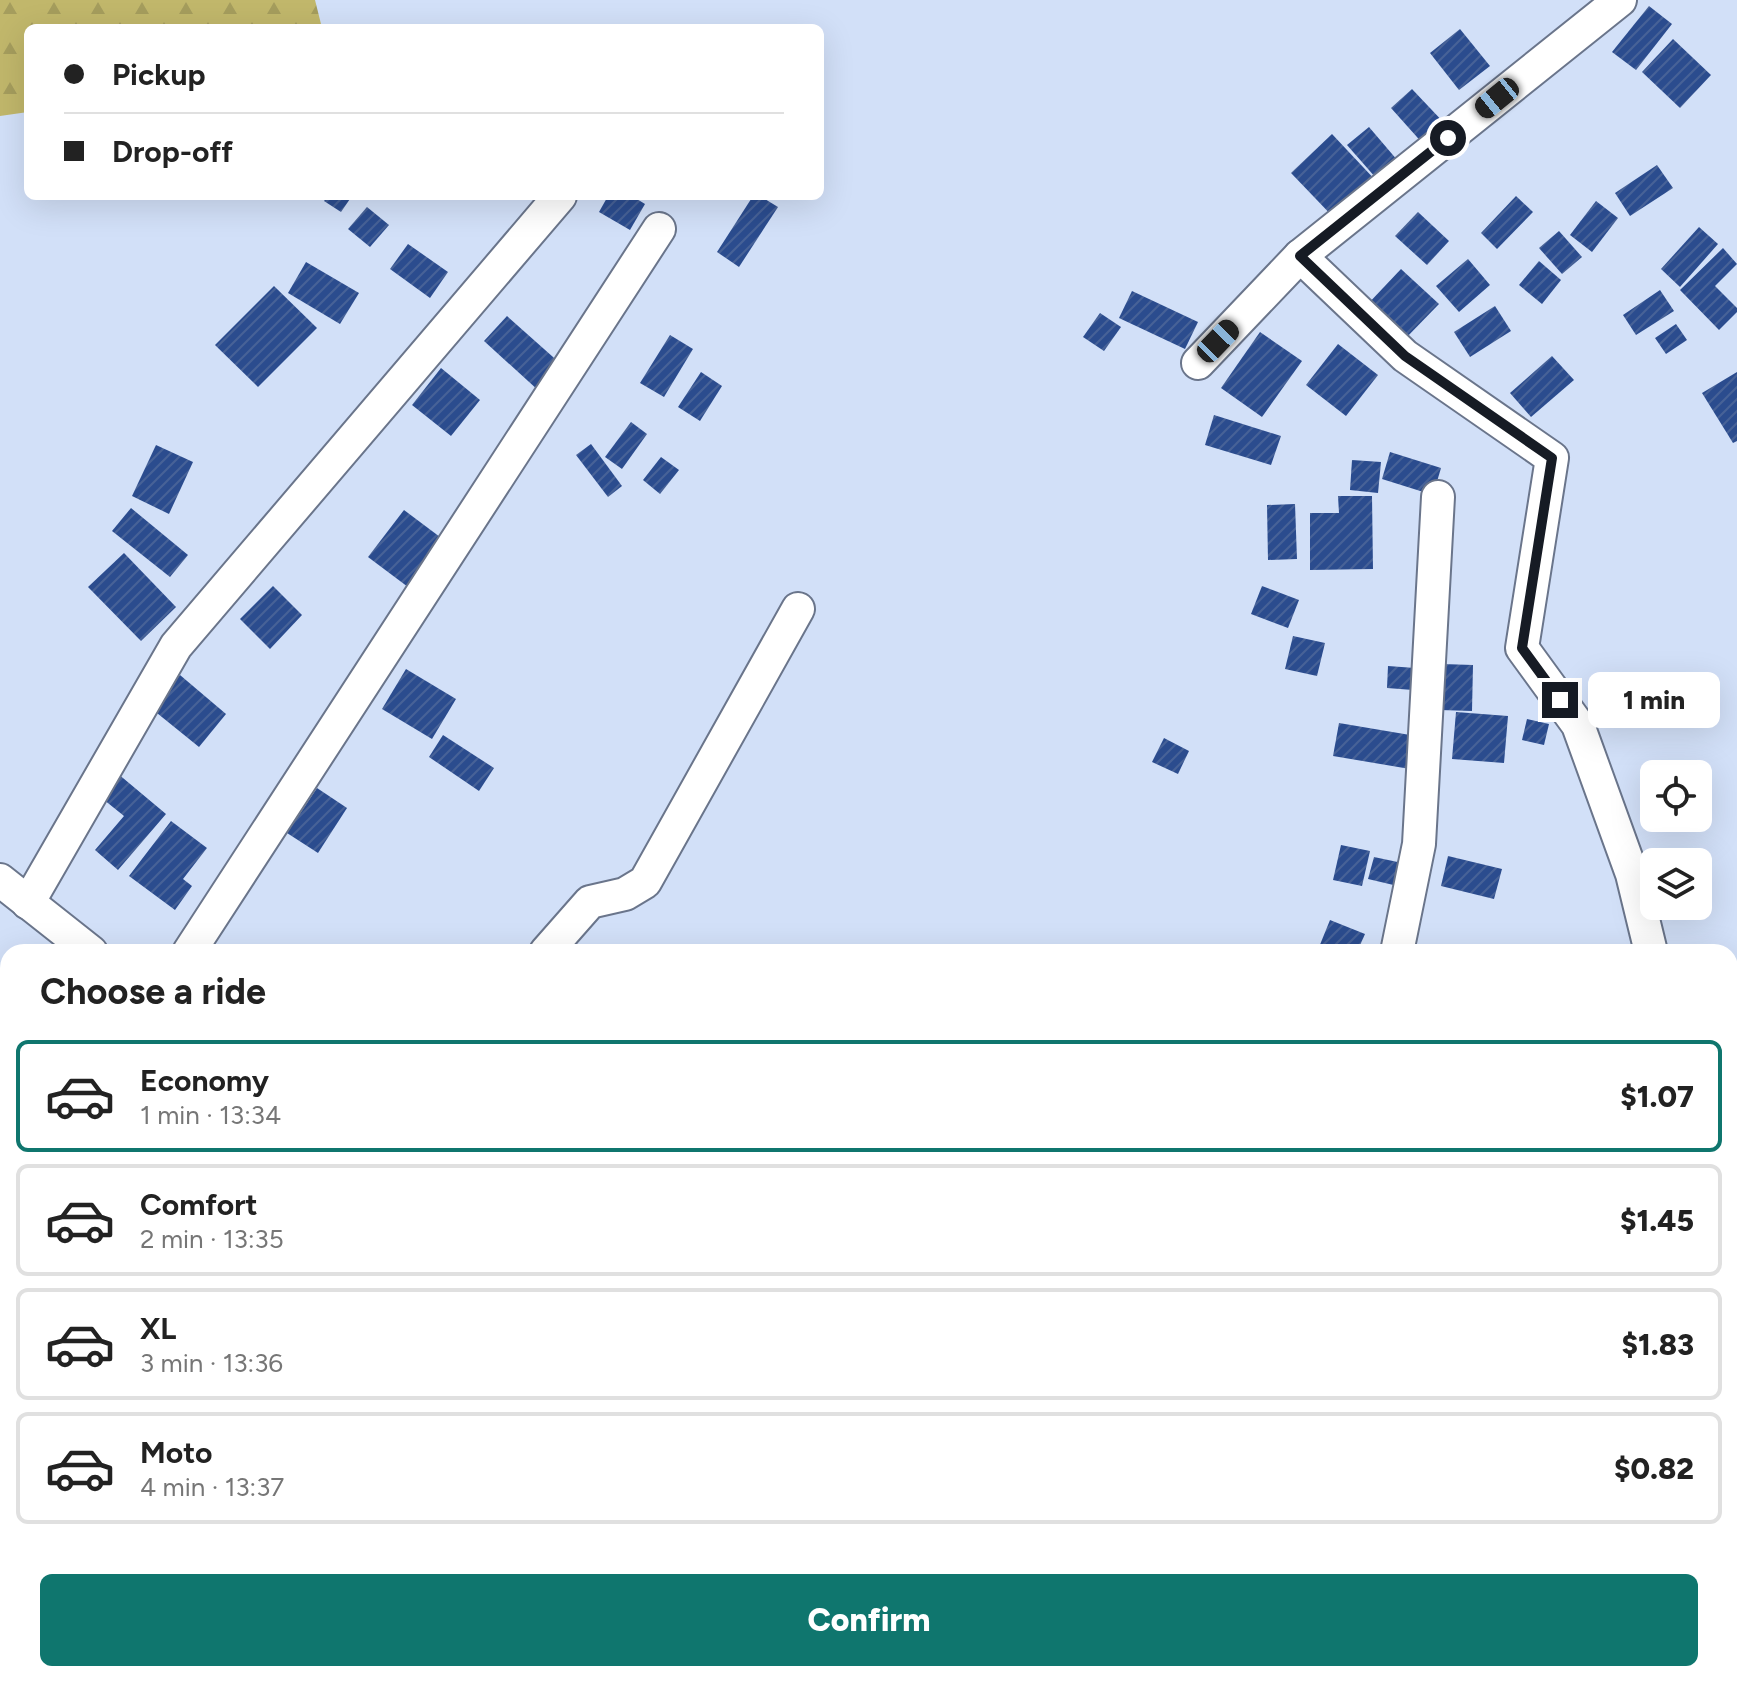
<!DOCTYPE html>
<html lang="en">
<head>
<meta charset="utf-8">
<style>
  body { margin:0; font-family:Figtree,sans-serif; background:#f2f2f2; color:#222; height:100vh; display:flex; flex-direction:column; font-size:30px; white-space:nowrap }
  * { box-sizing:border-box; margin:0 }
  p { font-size:26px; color:#767676 }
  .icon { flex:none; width:44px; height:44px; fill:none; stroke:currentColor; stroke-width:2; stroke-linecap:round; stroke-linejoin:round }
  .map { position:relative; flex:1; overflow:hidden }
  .side { position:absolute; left:0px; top:944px; width:1738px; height:738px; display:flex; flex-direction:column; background:#fff; border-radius:24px 24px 0 0; box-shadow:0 8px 32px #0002 }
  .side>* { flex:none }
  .top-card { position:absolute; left:24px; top:24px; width:800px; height:176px; border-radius:12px; box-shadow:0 8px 32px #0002; display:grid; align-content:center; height:176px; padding:0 40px; background:#fff }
  .buttons { position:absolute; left:1640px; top:760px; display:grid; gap:16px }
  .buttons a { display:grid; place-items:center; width:72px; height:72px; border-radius:12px; background:#fff; box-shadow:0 8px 32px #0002; font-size:40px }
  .end { position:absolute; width:36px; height:36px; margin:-18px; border:10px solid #161b24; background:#fff; box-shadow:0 0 0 4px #fff }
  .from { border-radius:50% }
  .bubble { position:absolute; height:56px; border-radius:12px; background:#fff; box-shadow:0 8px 32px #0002; font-size:26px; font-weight:800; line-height:56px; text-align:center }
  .car { position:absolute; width:24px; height:48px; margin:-24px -12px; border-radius:10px; box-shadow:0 0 6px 2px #0007; background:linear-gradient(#222 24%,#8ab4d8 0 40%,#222 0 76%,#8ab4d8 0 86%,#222 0) }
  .top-card b { display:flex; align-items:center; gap:28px; height:76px; font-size:30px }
  .top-card b+b { border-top:2px solid #e0e0e0 }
  .top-card i { width:20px; height:20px; background:#222 }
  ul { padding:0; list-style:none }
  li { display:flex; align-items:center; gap:24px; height:112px; margin:0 16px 12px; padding:0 24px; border:4px solid #e0e0e0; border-radius:12px }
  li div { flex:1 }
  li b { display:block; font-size:30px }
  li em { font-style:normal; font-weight:800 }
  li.on { border-color:#0f766e }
  li>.icon { width:72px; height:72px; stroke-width:1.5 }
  h2 { padding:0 40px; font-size:36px; line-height:96px }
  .action { display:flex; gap:16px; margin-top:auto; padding:16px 40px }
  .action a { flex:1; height:92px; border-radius:12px; background:#0f766e; color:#fff; font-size:32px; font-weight:800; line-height:92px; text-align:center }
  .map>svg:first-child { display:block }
  .forest { fill:url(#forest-firs) }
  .building { fill:url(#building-hatch) }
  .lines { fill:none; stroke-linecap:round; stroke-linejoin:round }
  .street-casing { stroke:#6a758b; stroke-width:36 }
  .street { stroke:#fff; stroke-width:32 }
  .route { stroke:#161b24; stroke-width:10 }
</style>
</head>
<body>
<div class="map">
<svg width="1737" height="1681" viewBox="0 0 1737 1681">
  <defs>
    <pattern id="forest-firs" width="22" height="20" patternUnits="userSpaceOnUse" patternTransform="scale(2)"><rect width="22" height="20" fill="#c1b76b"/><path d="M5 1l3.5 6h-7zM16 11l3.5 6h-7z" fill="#a59d5d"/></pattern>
    <pattern id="building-hatch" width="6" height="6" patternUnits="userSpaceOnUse" patternTransform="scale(2)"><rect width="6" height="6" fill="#2b4c8e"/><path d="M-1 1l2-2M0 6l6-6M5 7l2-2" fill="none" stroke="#476297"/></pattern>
  </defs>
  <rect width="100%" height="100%" fill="#d2e0f8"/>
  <!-- forest -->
  <path class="forest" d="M0,0h315l7,28h-294v84l-28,4z"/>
  <!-- building -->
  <g class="building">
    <path d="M1649,6l23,18 -36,46 -24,-18z"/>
    <path d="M1460,29l30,37 -31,24 -29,-37z"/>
    <path d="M1673,39l38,36 -31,33 -38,-36z"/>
    <path d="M1412,89l35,37 -22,20 -34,-38z"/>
    <path d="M1369,127l35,41 -21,18 -36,-41z"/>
    <path d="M1332,134l46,49 -40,39 -47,-49z"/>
    <path d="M1657,165l16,23 -43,28 -15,-23z"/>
    <path d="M328,196h24l-11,16 -17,-11z"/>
    <path d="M608,196h24l13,8 -15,26 -31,-18z"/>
    <path d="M753,196h7l18,11 -39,60 -22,-15z"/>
    <path d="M1516,196l17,16 -36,37 -16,-16z"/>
    <path d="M1596,201l22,17 -26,34 -22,-17z"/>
    <path d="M367,207l22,18 -19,22 -22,-18z"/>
    <path d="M1418,212l31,29 -22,24 -32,-29z"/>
    <path d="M1699,227l19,17 -38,43 -19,-18z"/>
    <path d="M1559,231l23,26 -20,17 -23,-26z"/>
    <path d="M408,244l40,28 -18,26 -40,-29z"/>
    <path d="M1723,248l14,16 -22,22 22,22v4l-18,18 -39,-40z"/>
    <path d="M1468,259l22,26 -31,27 -23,-26z"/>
    <path d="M1539,261l22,19 -19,24 -23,-19z"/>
    <path d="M306,262l53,31 -19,31 -52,-31z"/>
    <path d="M1401,269l38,35 -36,37 -37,-35z"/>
    <path d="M274,286l43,42 -59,59 -43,-42z"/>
    <path d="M1660,290l14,21 -38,24 -13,-20z"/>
    <path d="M1132,291l66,31 -13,27 -66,-31z"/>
    <path d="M1495,306l16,25 -41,26 -16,-25z"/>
    <path d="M1100,313l21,14 -17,24 -21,-14z"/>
    <path d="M507,316l55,49 -23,26 -55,-50z"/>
    <path d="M1676,324l11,16 -21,14 -11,-16z"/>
    <path d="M1260,332l42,29 -40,56 -41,-29z"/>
    <path d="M670,335l23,14 -29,48 -24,-14z"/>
    <path d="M1338,344l40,31 -32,41 -40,-31z"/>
    <path d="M1552,356l22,24 -43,37 -21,-24z"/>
    <path d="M441,368l39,32 -29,36 -39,-31z"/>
    <path d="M701,372l21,14 -22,35 -22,-14z"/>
    <path d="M1737,372v69l-4,2 -31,-50z"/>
    <path d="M1214,415l67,21 -10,29 -66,-20z"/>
    <path d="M631,422l16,12 -25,35 -17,-12z"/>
    <path d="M591,444l31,42 -14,11 -32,-42z"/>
    <path d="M156,445l37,17 -24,52 -37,-18z"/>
    <path d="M1390,452l51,16 -8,27 -51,-16z"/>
    <path d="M661,457l18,13 -19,24 -17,-14z"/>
    <path d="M1352,460l29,2 -3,31 -28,-3z"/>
    <path d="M1338,496h34l1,73 -63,1v-57h29z"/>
    <path d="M1295,504l2,55 -29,1 -1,-55z"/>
    <path d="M131,508l57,47 -18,22 -58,-46z"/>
    <path d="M404,510l40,30 -36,47 -40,-30z"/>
    <path d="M124,553l52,54 -35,34 -53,-54z"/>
    <path d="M273,586l29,29 -32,34 -30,-30z"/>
    <path d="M1262,586l37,14 -11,28 -37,-14z"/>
    <path d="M1293,636l32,7 -8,33 -32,-7z"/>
    <path d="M1442,664l31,1 -1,46 -32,-1z"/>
    <path d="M1388,666l27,2 -2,22 -26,-2z"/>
    <path d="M406,669l50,30 -24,40 -50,-30z"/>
    <path d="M180,675l46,39 -27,33 -47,-38z"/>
    <path d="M1456,712l52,4 -4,47 -52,-4z"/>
    <path d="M1527,719l22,5 -5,21 -22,-5z"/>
    <path d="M1339,723l77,13 -6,33 -77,-13z"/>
    <path d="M443,735l51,33 -15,23 -50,-34z"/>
    <path d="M1164,738l25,13 -11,23 -26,-12z"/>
    <path d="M117,773l49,41 -48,56 -23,-20 29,-34 -26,-21z"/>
    <path d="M317,788l30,20 -29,45 -31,-20z"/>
    <path d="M171,821l36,27 -24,31 9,7 -17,24 -46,-34z"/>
    <path d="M1341,845l29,6 -8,35 -29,-6z"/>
    <path d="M1448,856l54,13 -8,30 -53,-13z"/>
    <path d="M1374,857l33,7 -5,23 -34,-8z"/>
    <path d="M1330,920l35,14 -8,18h-40z"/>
    <path d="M0,1182l8,8v105l-8,-8z"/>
    <path d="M0,1623l8,24v27l35,1 -22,6h-21z"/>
    <path d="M1009,1674h74l-1,7h-73z"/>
  </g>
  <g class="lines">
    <defs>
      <g id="street">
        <path d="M1300,256l105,100 147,102 -30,190 56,77 54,149 19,78"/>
        <path d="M1198,363l102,-107 320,-256"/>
        <path d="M0,880l91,72"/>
        <path d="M28,903l148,-257 384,-450"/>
        <path d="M189,952l470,-723"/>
        <path d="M546,952l44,-50 35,-8 20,-12 153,-273"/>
        <path d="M1397,952l22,-108 19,-347"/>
        <path d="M0,1449l8,-13"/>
        <path d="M69,1674l1,7"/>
        <path d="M1423,1674l23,7"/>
      </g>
    </defs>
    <!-- street casing -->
    <use href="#street" class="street-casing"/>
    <!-- street -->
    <use href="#street" class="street"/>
  </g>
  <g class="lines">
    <!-- route -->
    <path class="route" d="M1448,138l-148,118 105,100 147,102 -30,190 38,52"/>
  </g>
</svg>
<div class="buttons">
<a><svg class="icon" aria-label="locate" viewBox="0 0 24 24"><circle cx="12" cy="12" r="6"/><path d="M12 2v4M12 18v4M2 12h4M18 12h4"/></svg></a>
<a><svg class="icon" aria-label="layers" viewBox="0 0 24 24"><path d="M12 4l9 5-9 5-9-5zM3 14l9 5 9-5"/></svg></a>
</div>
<i class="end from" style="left:1448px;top:138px"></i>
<i class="end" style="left:1560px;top:700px"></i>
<div class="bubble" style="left:1588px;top:672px;width:132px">1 min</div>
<i class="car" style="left:1497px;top:98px;rotate:231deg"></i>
<i class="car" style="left:1218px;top:341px;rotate:44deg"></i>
<div class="top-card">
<b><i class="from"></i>Pickup</b>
<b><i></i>Drop-off</b>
</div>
<section class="side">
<h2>Choose a ride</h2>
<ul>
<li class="on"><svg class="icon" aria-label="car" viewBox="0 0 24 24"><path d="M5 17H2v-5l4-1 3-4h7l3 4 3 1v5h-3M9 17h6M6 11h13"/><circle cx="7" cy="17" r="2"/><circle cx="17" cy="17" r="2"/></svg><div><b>Economy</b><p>1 min · 13:34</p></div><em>$1.07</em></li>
<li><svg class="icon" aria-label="car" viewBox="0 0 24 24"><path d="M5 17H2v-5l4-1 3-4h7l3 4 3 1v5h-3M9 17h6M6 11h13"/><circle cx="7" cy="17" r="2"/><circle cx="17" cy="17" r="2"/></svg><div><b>Comfort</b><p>2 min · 13:35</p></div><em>$1.45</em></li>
<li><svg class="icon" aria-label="car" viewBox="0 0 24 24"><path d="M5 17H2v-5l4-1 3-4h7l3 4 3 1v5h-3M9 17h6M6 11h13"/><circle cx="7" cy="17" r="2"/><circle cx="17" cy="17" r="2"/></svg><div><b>XL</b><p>3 min · 13:36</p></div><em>$1.83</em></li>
<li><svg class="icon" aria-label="car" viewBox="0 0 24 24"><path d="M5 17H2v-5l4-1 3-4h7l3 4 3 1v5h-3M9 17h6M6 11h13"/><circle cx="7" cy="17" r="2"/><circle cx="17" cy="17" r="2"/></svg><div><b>Moto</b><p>4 min · 13:37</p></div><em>$0.82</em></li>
</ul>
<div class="action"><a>Confirm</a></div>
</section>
</div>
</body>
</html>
